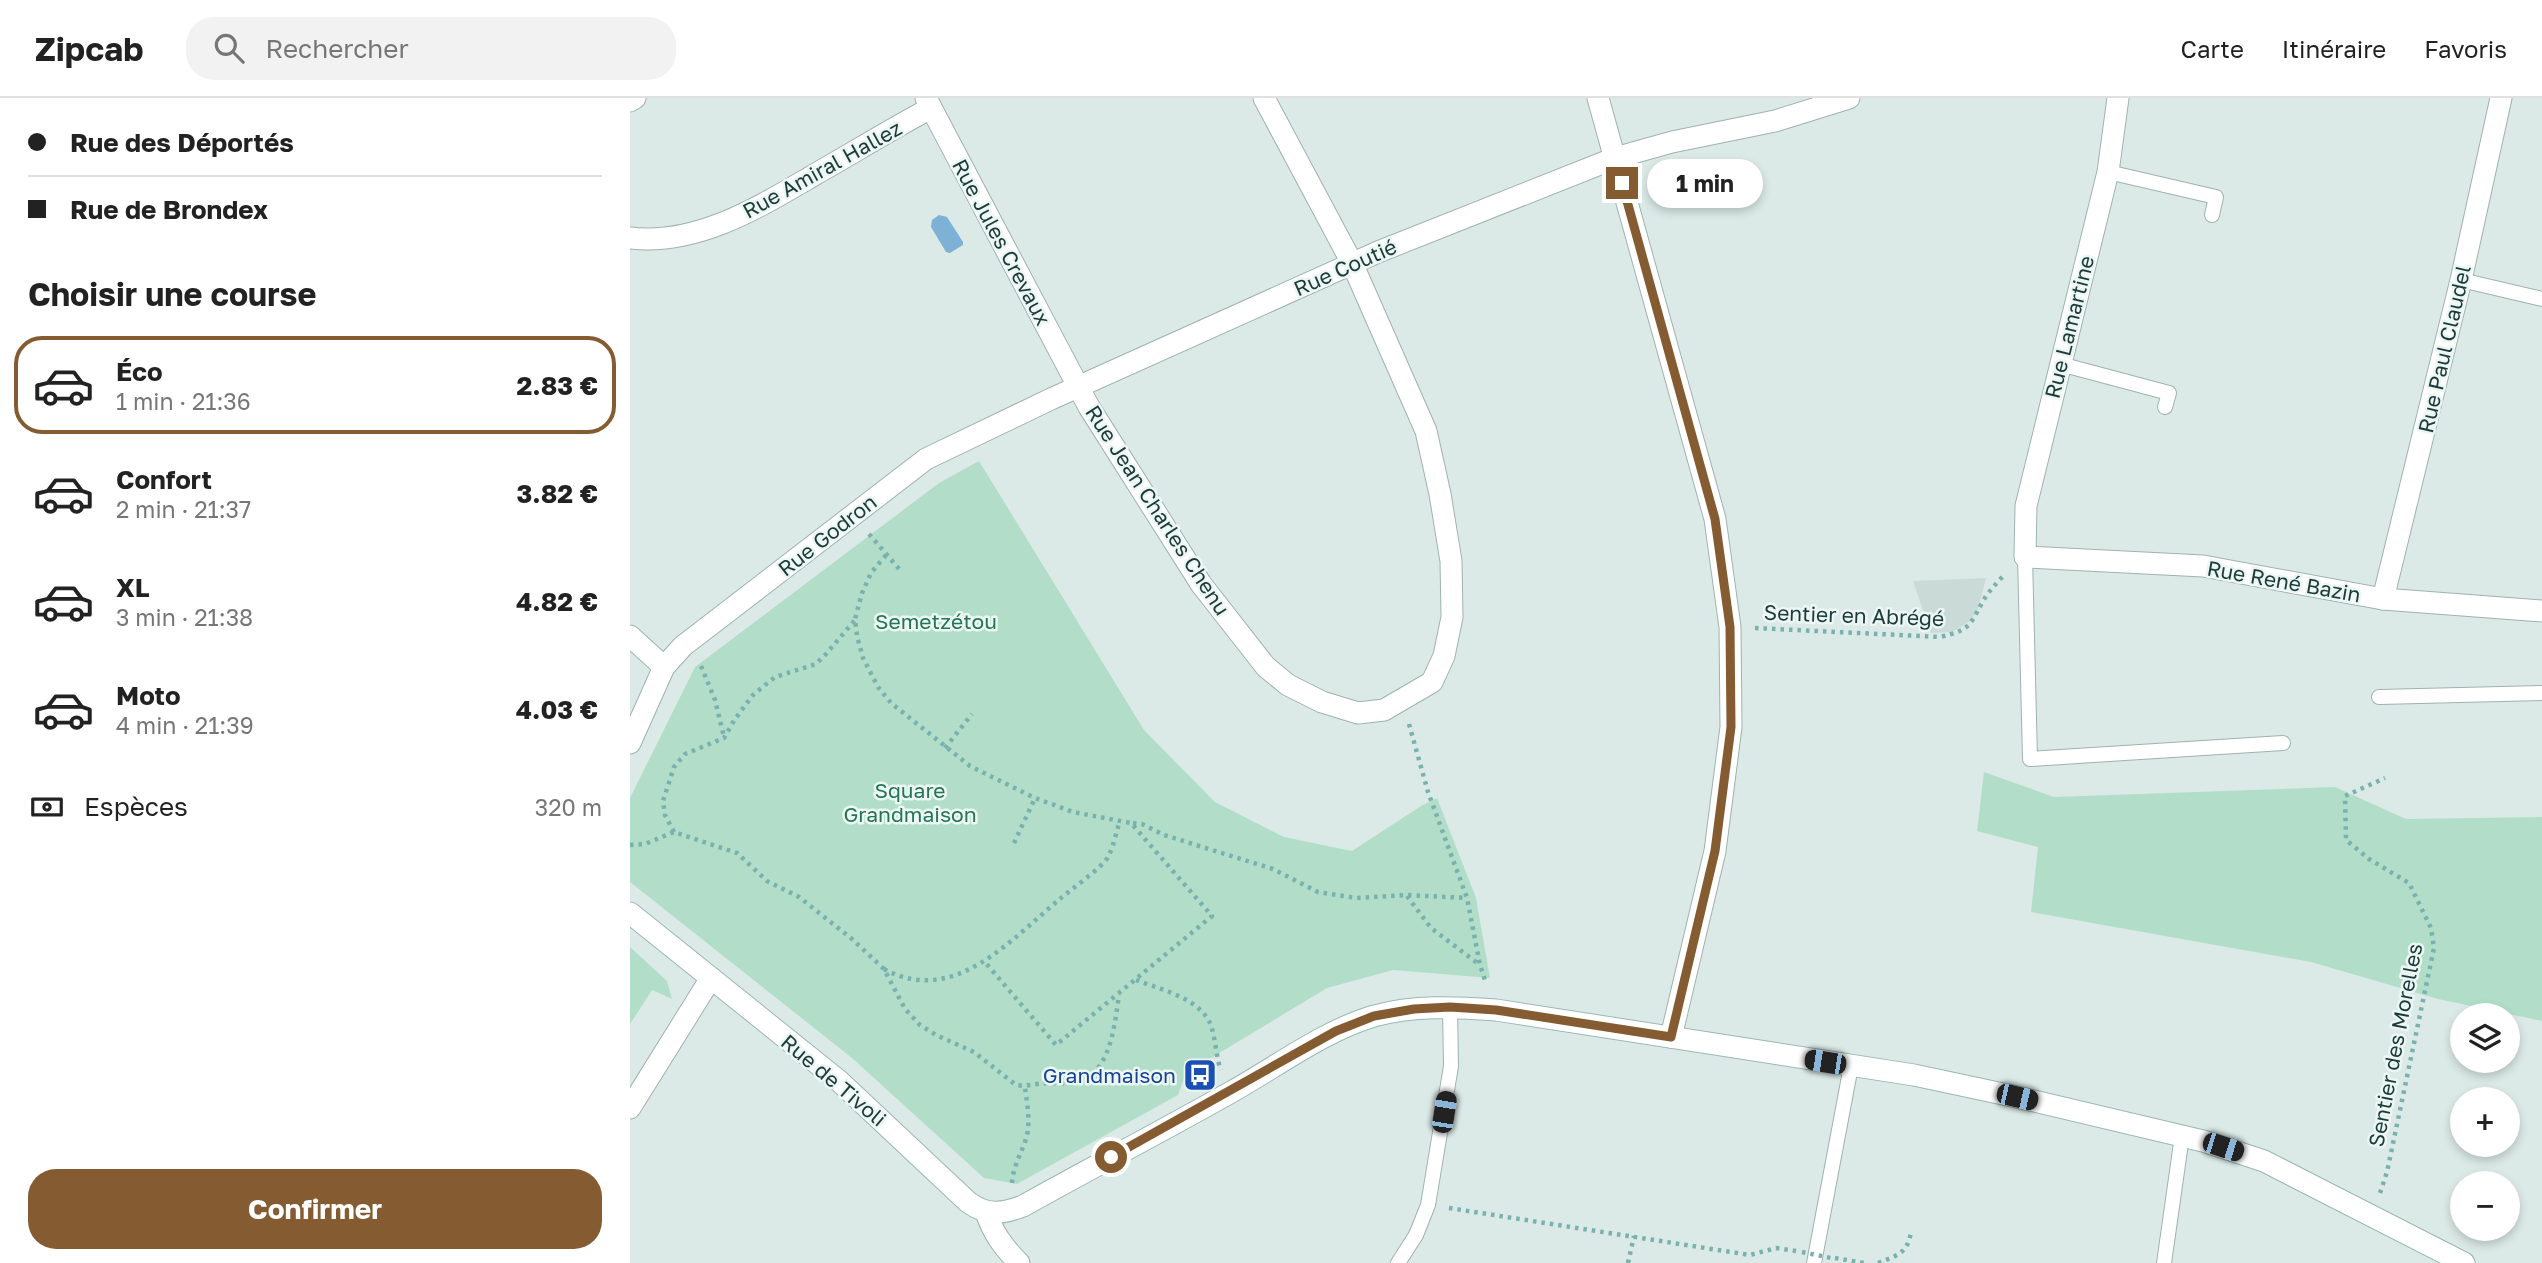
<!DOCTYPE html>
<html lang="fr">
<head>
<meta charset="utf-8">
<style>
  body { margin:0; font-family:"Golos Text",sans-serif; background:#f2f2f2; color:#222; height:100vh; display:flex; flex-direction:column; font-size:26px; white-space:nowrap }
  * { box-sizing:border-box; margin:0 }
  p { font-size:23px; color:#767676 }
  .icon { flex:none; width:38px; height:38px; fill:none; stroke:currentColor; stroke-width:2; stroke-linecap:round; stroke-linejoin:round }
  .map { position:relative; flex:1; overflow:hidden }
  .sheet { display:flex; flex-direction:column; background:#fff; width:630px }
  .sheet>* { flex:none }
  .banner { display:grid; align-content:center; height:154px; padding:0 28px; background:#fff }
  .fabs { position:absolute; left:1820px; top:905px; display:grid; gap:14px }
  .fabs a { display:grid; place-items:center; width:70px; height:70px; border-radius:50%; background:#fff; box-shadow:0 4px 10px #0003; font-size:35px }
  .end { position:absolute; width:32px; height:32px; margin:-16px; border:9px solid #855c32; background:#fff; box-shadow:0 0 0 4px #fff }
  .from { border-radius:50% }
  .bubble { position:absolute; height:49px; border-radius:24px; background:#fff; box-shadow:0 4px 10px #0003; font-size:23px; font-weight:700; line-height:49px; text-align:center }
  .car { position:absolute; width:21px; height:42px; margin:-21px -10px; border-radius:9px; box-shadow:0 0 5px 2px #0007; background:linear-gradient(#222 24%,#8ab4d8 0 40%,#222 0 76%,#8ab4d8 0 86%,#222 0) }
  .banner b { display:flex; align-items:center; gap:24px; height:66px; font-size:26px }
  .banner b+b { border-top:2px solid #e0e0e0 }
  .banner i { width:18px; height:18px; background:#222 }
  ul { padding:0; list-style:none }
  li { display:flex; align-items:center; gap:21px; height:98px; margin:0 14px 10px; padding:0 14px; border:4px solid transparent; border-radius:28px }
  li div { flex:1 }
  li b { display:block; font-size:26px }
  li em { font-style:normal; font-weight:700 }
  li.active { border-color:#855c32 }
  li>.icon { width:63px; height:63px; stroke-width:1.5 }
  h2 { padding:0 28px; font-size:32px; line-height:84px }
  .pay { display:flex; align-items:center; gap:18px; height:77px; padding:0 28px; font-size:26px }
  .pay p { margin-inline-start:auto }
  .primary-button { display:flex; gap:14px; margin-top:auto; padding:14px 28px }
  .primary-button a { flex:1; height:80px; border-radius:28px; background:#855c32; color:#fff; font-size:28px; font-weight:700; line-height:80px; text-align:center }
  header { display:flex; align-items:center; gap:42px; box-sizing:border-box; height:98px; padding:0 35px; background:#fff; border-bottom:2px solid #e0e0e0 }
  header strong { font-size:33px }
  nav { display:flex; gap:38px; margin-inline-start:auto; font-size:24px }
  .search { width:490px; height:63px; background:#f2f2f2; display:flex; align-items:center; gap:18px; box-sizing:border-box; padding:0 24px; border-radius:28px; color:#767676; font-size:26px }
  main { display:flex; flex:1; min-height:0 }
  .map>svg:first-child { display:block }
  .built { fill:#cadad7 }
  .green { fill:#b2dec9 }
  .water { fill:#7db1d5 }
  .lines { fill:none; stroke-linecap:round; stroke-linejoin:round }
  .lane-casing { stroke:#9fb2b0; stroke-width:16 }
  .street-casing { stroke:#9fb2b0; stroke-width:23 }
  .secondary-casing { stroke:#9ab7b4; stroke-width:23 }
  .path { stroke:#79b1ae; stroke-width:4.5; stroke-dasharray:3.5 5; stroke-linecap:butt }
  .lane { stroke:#fff; stroke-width:14 }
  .street { stroke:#fff; stroke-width:21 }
  .secondary { stroke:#fff; stroke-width:21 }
  .path-bridge { stroke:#79b1ae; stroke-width:4.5; stroke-dasharray:3.5 5; stroke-linecap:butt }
  .route { stroke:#855c32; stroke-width:9 }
  .labels { text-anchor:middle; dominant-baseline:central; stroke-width:5; stroke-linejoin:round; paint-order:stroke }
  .street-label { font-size:21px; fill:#1d3a3a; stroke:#ecf7f4 }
  .park-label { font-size:21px; fill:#247458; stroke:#ecf7f4 }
  .transit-label { font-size:21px; fill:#164399; stroke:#ecf7f4; text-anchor:end }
</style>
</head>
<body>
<header>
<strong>Zipcab</strong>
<div class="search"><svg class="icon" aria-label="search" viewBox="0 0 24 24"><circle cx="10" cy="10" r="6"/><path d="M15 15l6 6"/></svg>Rechercher</div>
<nav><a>Carte</a><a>Itinéraire</a><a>Favoris</a></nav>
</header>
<main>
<section class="sheet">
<div class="banner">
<b><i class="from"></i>Rue des Déportés</b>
<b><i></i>Rue de Brondex</b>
</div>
<h2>Choisir une course</h2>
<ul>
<li class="active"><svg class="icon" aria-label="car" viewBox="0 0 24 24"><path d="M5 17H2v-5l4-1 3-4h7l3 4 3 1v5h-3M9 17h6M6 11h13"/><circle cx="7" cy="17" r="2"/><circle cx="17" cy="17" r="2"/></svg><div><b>Éco</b><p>1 min · 21:36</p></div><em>2.83 €</em></li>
<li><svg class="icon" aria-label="car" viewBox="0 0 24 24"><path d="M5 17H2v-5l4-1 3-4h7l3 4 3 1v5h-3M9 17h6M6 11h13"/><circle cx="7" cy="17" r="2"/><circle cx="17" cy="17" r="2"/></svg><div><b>Confort</b><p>2 min · 21:37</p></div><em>3.82 €</em></li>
<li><svg class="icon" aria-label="car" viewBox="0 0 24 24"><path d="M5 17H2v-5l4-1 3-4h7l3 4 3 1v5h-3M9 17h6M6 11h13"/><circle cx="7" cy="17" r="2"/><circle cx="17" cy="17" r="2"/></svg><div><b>XL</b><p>3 min · 21:38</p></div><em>4.82 €</em></li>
<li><svg class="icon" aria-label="car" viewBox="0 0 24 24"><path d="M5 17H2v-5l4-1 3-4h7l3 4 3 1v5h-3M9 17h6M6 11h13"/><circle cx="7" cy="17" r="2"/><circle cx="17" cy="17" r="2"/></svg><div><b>Moto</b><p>4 min · 21:39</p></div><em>4.03 €</em></li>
</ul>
<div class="pay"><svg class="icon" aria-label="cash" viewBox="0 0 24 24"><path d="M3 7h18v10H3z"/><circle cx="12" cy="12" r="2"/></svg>Espèces<p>320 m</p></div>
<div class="primary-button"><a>Confirmer</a></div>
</section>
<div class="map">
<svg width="1912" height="1165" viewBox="0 0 1912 1165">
  <rect width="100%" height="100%" fill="#dceae7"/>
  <!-- built -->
  <path class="built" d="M1356,480l-8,31 -8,12 -18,11 -21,1 -18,-52z"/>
  <!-- green -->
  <g class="green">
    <path d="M349,363l165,269 71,72 69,35 68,14 69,-45 16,-8 39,100 14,80 -97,-8 -66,18 -141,85 -8,22 -161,89 -33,-6 -132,-120 -222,-176v-84l65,-131 244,-184z"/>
    <path d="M1354,674l70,25 281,-10 71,32 136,-2v204l-104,-22 -127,-37 -280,-50 7,-65 -61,-16z"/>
    <path d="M0,849l37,34 5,18 -20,-9 -22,34z"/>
  </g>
  <!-- water -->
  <path class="water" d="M309,117l8,2 16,25v3l-13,8 -4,-1 -15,-25 1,-7z"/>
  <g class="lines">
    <defs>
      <g id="lane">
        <path d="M1478,74l108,25 -4,18"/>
        <path d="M1831,182l81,19"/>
        <path d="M1430,266l109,29 -4,14"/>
        <path d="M1395,459l5,202 253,-16"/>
        <path d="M1749,599l163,-4"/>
        <path d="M768,1165l18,-28 12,-30 23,-139 -1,-59"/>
        <path d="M1184,1165l37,-197"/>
        <path d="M1534,1165l18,-127"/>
      </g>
      <g id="street">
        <path d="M296,0l163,309 112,177 65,83 22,18 34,17 36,11 26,-3 48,-28 12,-26 8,-39 -1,-56 -11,-67 -14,-63 -74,-168 -88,-165"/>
        <path d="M968,0l117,421 15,108 1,100 -16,124 -44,186"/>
        <path d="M1488,0l-10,74 -82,334 -1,51 178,9 180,33 159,12"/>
        <path d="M0,3l5,-3"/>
        <path d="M0,140c67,8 129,-31 184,-63 39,-22 77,-46 117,-67"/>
        <path d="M1753,501l78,-319 40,-182"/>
        <path d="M0,538l34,31"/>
        <path d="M0,645l34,-76 19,-21 243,-187 125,-60 327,-147 237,-94 57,-16 103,-21 74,-23"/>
        <path d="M0,1010l81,-130"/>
        <path d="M356,1114c7,21 17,35 33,51"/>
      </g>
      <path id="secondary" d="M0,815l208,167 130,122c19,14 34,12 55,4 70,-39 141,-76 210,-115 46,-26 91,-60 141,-75 40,-11 81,-9 122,-6l418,65 103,22 186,44 61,20 200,102"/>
    </defs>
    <!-- lane casing -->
    <use href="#lane" class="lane-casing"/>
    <!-- street casing -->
    <use href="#street" class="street-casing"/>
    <!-- secondary casing -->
    <use href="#secondary" class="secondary-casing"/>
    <!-- path -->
    <g class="path">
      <path d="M239,436l31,36"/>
      <path d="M256,457l-15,18 -9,20 -7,26 2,17 6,22 15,29 13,16 79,63 65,32 38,14 58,11 81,93 -156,129 -72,-84"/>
      <path d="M1125,530l185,9c29,-7 29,-10 42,-34 5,-10 14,-19 22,-28"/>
      <path d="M71,568l14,34 9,37"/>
      <path d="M779,626l19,68 39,106 13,67 6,18"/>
      <path d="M315,650l27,-34"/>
      <path d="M503,725l9,1 22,11 109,34 45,23 38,6 51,-3 60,3"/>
      <path d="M44,734l-9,-17 -2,-14 11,-34 11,-13 39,-16 11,-19 18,-24 22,-18 41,-13 10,-10 29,-34"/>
      <path d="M384,745l21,-45"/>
      <path d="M0,747l15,-1 29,-12 63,21 30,28 32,16 53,42 32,30 21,40 15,16 16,10 38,17 42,33c11,2 21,-2 32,-2 13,0 26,3 38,-4 26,-16 29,-58 33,-84"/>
      <path d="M777,798l24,32 49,37"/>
      <path d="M254,871c70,38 126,-29 176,-70 10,-9 43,-32 48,-42 6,-11 8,-25 12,-36"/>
      <path d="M506,882c23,9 60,17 73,41 7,14 6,34 12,49"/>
      <path d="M382,1085c1,-16 9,-29 14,-44 5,-17 1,-35 -1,-52"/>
      <path d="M1750,1095l7,-21 47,-224 -3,-20 -22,-45 -40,-24 -23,-19 -1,-44 40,-18"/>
      <path d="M819,1110l301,47 26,-7 20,3"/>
      <path d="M1205,1160l29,5"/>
      <path d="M998,1165l6,-27"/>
      <path d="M1248,1165c20,-8 29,-9 33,-31"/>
    </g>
    <!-- lane -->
    <use href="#lane" class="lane"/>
    <!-- street -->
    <use href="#street" class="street"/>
    <!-- secondary -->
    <use href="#secondary" class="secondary"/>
    <!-- path-bridge -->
    <path class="path-bridge" d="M1172,1154l29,6"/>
  </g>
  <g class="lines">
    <!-- route -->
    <path class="route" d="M481,1059l225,-126 38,-15 40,-7 36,-2 46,3 175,27 44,-186 16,-124 -1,-100 -15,-108 -93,-336"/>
  </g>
  <!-- icons -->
  <defs>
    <symbol id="bus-square" viewBox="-11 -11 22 22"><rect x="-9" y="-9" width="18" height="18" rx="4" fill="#1a4fb4" stroke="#ecf7f4"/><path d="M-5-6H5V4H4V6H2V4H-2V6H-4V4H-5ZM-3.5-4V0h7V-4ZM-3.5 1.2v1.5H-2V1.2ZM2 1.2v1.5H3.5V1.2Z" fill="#fff"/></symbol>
  </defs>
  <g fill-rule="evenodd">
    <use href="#bus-square" x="551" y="958" width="38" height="38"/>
  </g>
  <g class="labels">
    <!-- street labels -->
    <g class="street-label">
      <text transform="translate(192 71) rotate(-29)">Rue Amiral Hallez</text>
      <text transform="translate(372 144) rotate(62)">Rue Jules Crevaux</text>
      <text transform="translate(715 169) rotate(-24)">Rue Coutié</text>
      <text transform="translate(1439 229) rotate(-76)">Rue Lamartine</text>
      <text transform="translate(1814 251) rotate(-77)">Rue Paul Claudel</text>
      <text transform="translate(528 412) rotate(57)">Rue Jean Charles Chenu</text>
      <text transform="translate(197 437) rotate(-38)">Rue Godron</text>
      <text transform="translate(1654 483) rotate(10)">Rue René Bazin</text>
      <text transform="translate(1224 517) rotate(2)">Sentier en Abrégé</text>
      <text transform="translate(1765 947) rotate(-79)">Sentier des Morelles</text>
      <text transform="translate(204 982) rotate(40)">Rue de Tivoli</text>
    </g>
    <!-- park labels -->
    <g class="park-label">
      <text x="306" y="523">Semetzétou</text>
      <text x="280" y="692">Square<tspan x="280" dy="24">Grandmaison</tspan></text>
    </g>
    <!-- transit labels -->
    <g class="transit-label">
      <text x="546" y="977">Grandmaison</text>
    </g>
  </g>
</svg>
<div class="fabs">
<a><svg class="icon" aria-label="layers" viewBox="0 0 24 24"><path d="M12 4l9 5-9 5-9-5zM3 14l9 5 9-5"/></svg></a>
<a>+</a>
<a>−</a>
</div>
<i class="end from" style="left:481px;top:1059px"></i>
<i class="end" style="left:992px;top:85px"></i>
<div class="bubble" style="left:1017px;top:61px;width:116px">1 min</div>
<i class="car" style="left:1195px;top:964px;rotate:279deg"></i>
<i class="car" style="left:1387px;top:999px;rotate:103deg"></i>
<i class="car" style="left:814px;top:1014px;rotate:9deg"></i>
<i class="car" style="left:1593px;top:1049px;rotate:108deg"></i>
</div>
</main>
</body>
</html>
